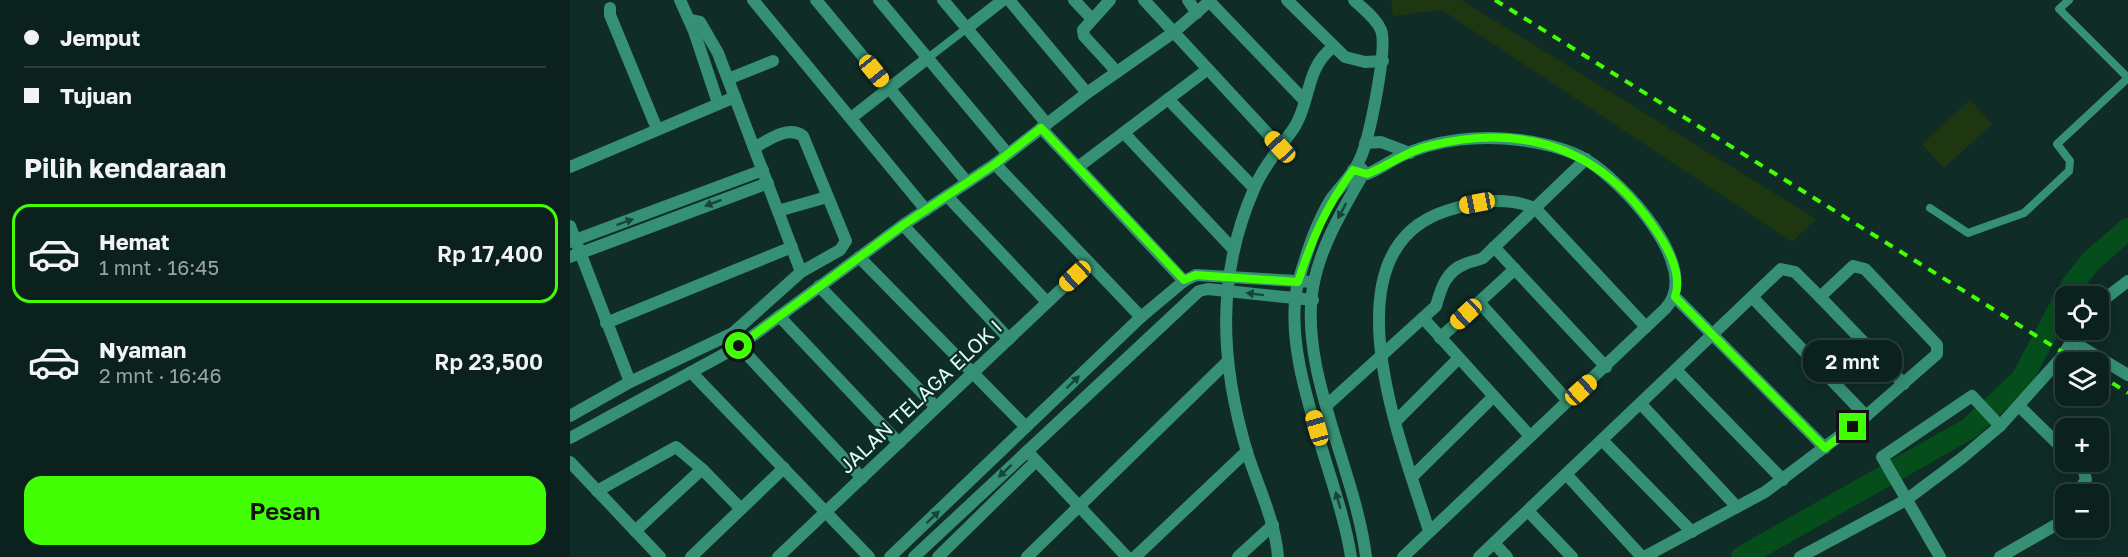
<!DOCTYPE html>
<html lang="id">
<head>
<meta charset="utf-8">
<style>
  body { margin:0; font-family:"Golos Text",sans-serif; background:#192e2a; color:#f1f3f6; height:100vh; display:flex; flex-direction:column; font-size:22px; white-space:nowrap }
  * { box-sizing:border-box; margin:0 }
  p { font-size:20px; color:#9aa3a4 }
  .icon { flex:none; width:33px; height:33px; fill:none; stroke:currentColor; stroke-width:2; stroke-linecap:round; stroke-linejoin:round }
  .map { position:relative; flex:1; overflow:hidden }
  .details { display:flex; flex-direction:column; background:#0b211d; width:570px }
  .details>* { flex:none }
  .guide { display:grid; align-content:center; height:132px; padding:0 24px; background:#0b211d }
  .buttons { position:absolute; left:1485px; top:286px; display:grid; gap:12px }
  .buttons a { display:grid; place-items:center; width:54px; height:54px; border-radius:12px; background:#0b211d; box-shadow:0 3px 15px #0003,0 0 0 2px #2b3e3b; font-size:30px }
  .end { position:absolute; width:27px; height:27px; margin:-14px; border:8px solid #43ff06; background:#111; box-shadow:0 0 0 3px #111 }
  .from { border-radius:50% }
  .bubble { position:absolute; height:42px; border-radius:18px; background:#0b211d; box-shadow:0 3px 15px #0003,0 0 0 2px #2b3e3b; font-size:20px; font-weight:600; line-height:42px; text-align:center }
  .car { position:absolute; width:18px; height:36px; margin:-18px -9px; border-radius:8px; box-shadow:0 0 4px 2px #0007; background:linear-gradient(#f5c518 24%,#345 0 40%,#f5c518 0 76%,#345 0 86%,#f5c518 0) }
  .guide b { display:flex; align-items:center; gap:21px; height:57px; font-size:22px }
  .guide b+b { border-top:2px solid #2b3e3b }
  .guide i { width:15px; height:15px; background:#f1f3f6 }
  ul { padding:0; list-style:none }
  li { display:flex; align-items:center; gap:18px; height:99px; margin:0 12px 9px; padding:0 12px; border:3px solid transparent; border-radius:18px }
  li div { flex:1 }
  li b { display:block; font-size:22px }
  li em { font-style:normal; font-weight:600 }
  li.active { border-color:#43ff06 }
  li>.icon { width:54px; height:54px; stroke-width:1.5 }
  h2 { padding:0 24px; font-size:27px; line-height:72px }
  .action { display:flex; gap:12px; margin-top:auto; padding:12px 24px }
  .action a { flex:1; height:69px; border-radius:18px; background:#43ff06; color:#111; font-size:24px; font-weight:600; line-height:69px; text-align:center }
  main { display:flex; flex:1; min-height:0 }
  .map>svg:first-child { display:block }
  .green { fill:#1f3711 }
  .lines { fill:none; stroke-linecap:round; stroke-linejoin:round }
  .river { stroke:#054e1b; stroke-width:22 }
  .lane { stroke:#359074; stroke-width:8 }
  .street { stroke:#359074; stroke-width:12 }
  .rail { stroke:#43ff06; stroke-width:4; stroke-dasharray:9 8; stroke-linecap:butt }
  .oneway { fill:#18453a }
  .route { stroke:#43ff06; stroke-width:8 }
  .labels { text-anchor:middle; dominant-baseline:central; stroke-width:4.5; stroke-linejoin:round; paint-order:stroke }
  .street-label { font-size:20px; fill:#dafff6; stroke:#0f2c27 }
</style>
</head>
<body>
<main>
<section class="details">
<div class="guide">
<b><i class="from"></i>Jemput</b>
<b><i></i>Tujuan</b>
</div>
<h2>Pilih kendaraan</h2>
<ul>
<li class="active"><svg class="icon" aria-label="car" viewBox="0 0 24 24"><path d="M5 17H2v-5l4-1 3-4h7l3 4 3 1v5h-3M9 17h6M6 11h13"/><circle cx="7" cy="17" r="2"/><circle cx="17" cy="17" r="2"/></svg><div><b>Hemat</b><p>1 mnt · 16:45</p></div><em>Rp 17,400</em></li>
<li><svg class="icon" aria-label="car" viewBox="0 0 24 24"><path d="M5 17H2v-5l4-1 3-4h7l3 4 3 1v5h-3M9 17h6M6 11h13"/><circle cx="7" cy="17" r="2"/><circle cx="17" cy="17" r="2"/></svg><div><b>Nyaman</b><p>2 mnt · 16:46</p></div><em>Rp 23,500</em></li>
</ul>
<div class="action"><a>Pesan</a></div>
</section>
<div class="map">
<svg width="1558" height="557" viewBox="0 0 1558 557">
  <rect width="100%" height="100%" fill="#0f2c27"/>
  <!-- green -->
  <g class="green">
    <path d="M821,0h70l355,219 -24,23 -350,-232 -49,6z"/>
    <path d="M1400,100l22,24 -48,44 -22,-24z"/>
  </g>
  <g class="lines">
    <!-- river -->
    <path class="river" d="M1172,557l228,-129 52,-49 50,-94 19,-24 37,-32"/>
    <!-- lane -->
    <g class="lane">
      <path d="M358,58l39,-30"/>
      <path d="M1360,208l38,25 56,-20 45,-42 1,-10 -13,-17 71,-66 -69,-69 10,-9"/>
    </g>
    <!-- street -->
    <g class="street">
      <path d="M110,0l14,31 24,72"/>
      <path d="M183,0l173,210"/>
      <path d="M246,0l151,182"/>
      <path d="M309,0l129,154"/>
      <path d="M373,0l104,124"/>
      <path d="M439,0l78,93"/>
      <path d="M504,0l17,18"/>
      <path d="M540,0l-27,30 1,6 33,36"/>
      <path d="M574,0l136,147"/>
      <path d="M618,0l9,13"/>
      <path d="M717,0l58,57 20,5 18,-1"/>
      <path d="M639,1l95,99"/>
      <path d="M40,8v7l47,114"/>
      <path d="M397,28l36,-28"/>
      <path d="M158,79l45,-18"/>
      <path d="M598,99l86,89"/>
      <path d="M281,118l77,-60"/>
      <path d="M471,128l143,153"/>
      <path d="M554,133l108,115"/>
      <path d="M795,143l16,-1 29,11"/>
      <path d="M184,148c14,-8 34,-23 49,-12l43,105 -6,9 -39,22"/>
      <path d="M425,164l146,153"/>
      <path d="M0,167l165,-70"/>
      <path d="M508,167l130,-98"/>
      <path d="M792,169l1,5c-19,34 -41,69 -49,108 -18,84 42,189 52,275"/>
      <path d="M783,170l14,4c11,-4 21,-12 32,-17 36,-18 81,-22 121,-17 22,3 46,8 65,19 36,21 120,109 80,150l-262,248"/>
      <path d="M377,196l100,106"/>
      <path d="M208,211l49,-14"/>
      <path d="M333,225l106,114"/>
      <path d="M0,226l60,156"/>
      <path d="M0,242l193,-72"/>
      <path d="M924,247l112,120"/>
      <path d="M0,257l198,-74"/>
      <path d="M289,257l167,170"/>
      <path d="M249,286l117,121"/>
      <path d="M1105,297l150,151"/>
      <path d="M1182,297l114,119"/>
      <path d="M1250,297l84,87"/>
      <path d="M909,302l89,99"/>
      <path d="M1528,304l30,-23"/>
      <path d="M209,316l120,127"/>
      <path d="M853,318l107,118"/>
      <path d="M36,323l186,-76"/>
      <path d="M870,338l75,-69"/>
      <path d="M1503,342l55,33"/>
      <path d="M169,346l123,132"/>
      <path d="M1106,370l107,110"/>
      <path d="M121,372l178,185"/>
      <path d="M1071,404l96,103"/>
      <path d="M757,405l109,-99c5,-18 10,-35 29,-42 6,-3 12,-3 18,-6l103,-99"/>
      <path d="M1449,406l47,46"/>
      <path d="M0,416l60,-34 103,-49 68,-61 -83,-219 -18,-31 -10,-2"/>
      <path d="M827,420l61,-61"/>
      <path d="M0,438l169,-92 164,-121 92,-61 92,-71 87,-61 37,-32"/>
      <path d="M1032,440l90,92"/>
      <path d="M457,451l100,106"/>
      <path d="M0,462l90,95"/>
      <path d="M996,474l76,83"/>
      <path d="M842,477l81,-80"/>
      <path d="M27,491l79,-44 26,22 39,40"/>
      <path d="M1505,495l11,-15 -2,-9 -9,-9"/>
      <path d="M958,511l44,46"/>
      <path d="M65,531l67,-62"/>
      <path d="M859,531c-26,-84 -107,-280 17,-320 30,-10 59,-15 89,-3l111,119"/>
      <path d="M924,543l13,14"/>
      <path d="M121,557l93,-89"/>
      <path d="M208,557l311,-294"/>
      <path d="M320,557l251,-240 43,-36 12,-6 118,7"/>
      <path d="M344,557l285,-266 9,-2 105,11"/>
      <path d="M368,557l98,-96"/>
      <path d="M457,557l200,-195"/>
      <path d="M565,557l112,-106"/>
      <path d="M668,557l35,-32"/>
      <path d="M708,557c-3,-37 -20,-70 -31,-105 -27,-90 -31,-176 7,-263 9,-22 26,-41 40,-61 17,-26 11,-59 38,-80"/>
      <path d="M781,557c-12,-81 -74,-200 -52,-278 8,-27 17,-56 32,-80 9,-13 23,-25 29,-40 9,-19 28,-111 21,-129 -5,-12 -18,-21 -27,-30"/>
      <path d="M909,557l302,-288 14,3 25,25 33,-31 12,3 72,76v9l-71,62 -101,76 -121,65"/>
      <path d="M1230,557l106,-57 56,-42 38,-32 61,-68 18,-28"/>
      <path d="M1370,557l-58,-100 90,-61 28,30"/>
      <path d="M1430,557l66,-38"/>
    </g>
    <!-- rail -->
    <g class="rail">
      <path d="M925,0l585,363"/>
      <path d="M1504,351l18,12"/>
      <path d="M1528,374l30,19"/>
    </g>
  </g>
  <!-- one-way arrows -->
  <defs><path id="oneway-solid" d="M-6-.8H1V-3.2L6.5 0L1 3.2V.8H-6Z" transform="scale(1.5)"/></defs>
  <g class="oneway">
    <use href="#oneway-solid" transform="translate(143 203) rotate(159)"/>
    <use href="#oneway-solid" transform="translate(772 211) rotate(118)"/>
    <use href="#oneway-solid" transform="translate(55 222) rotate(-20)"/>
    <use href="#oneway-solid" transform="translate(685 294) rotate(-173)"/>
    <use href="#oneway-solid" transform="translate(503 382) rotate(-44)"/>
    <use href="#oneway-solid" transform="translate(435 471) rotate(137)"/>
    <use href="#oneway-solid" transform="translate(768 500) rotate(-106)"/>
    <use href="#oneway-solid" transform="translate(363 517) rotate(-44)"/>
  </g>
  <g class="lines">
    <!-- route -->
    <path class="route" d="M169,346l164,-121 92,-61 46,-36 143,152 12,-5 102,7c14,-44 28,-75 55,-112l14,4c21,-8 39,-23 62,-28 93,-23 169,0 224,80 14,20 30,47 22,71l150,151 28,-21"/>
  </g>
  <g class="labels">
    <!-- street labels -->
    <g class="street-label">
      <text transform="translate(350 396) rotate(-43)">JALAN TELAGA ELOK I</text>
    </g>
  </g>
</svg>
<div class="buttons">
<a><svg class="icon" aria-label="locate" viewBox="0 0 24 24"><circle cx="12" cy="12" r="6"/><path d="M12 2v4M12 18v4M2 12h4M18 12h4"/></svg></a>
<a><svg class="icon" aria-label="layers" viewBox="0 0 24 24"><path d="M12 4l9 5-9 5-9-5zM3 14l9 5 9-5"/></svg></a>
<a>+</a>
<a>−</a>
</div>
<i class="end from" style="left:169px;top:346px"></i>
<i class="end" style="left:1283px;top:427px"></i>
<div class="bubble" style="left:1233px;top:340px;width:99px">2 mnt</div>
<i class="car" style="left:304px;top:71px;rotate:141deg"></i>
<i class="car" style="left:710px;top:147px;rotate:317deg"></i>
<i class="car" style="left:907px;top:203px;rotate:259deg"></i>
<i class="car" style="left:505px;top:276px;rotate:227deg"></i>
<i class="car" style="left:896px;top:314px;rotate:227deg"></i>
<i class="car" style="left:1011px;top:390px;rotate:48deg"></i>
<i class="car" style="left:747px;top:428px;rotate:344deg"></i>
</div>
</main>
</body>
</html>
